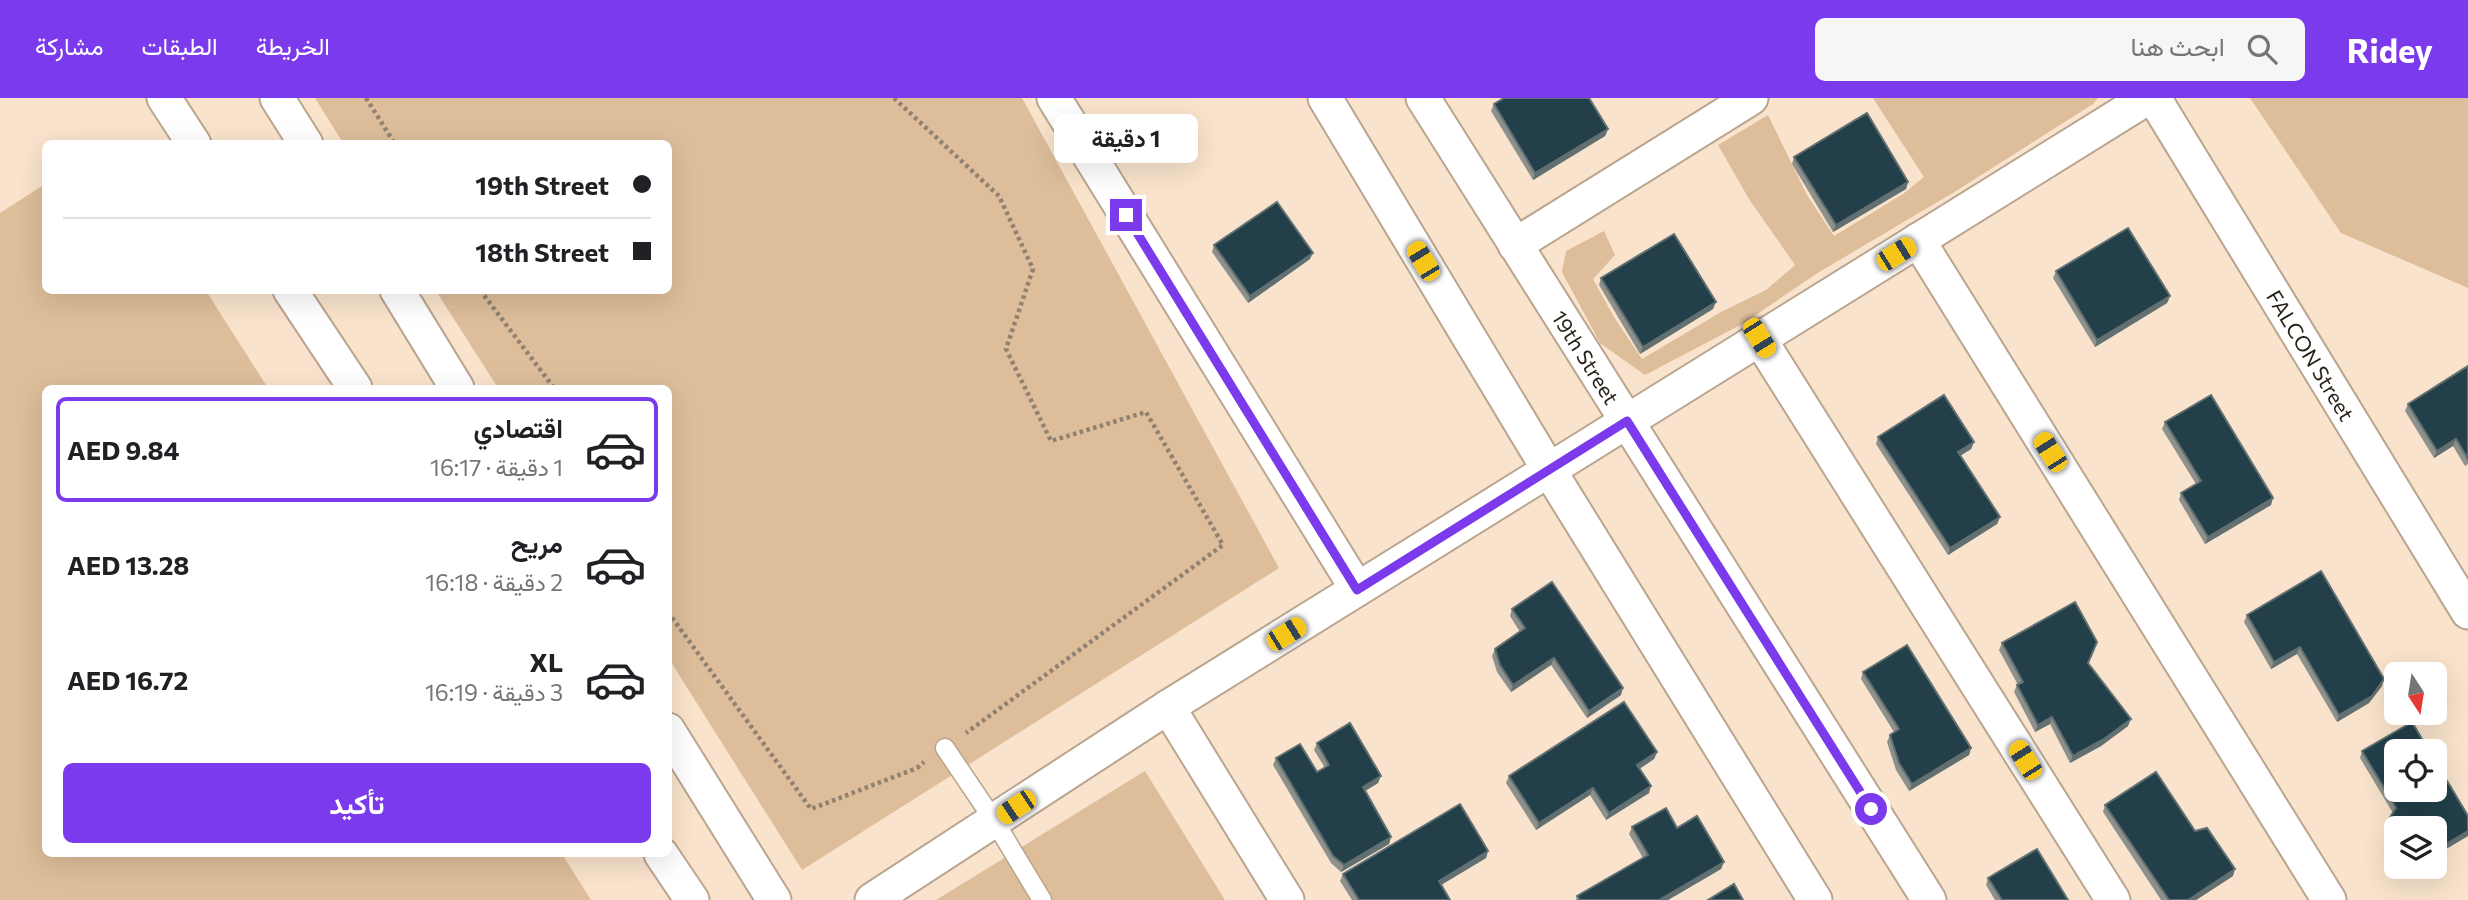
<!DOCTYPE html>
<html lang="ar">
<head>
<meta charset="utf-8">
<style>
  body { margin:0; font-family:Commissioner,Vazirmatn,sans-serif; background:#f6f6f6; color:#202124; direction:rtl; height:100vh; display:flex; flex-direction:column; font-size:26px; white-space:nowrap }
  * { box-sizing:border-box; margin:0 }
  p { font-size:23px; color:#757577 }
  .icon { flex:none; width:38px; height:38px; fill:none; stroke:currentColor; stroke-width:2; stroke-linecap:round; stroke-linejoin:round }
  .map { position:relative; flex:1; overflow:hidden; direction:ltr }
  .details { position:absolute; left:42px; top:287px; width:630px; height:472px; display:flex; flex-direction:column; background:#fff; border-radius:10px; box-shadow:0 7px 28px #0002; direction:rtl }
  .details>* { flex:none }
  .top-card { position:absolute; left:42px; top:42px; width:630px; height:154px; border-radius:10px; box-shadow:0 7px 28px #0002; direction:rtl; display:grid; align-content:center; height:154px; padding:0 21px; background:#fff }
  .needle { width:46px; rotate:168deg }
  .tools { position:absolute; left:2384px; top:564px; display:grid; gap:14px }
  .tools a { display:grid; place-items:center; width:63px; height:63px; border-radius:10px; background:#fff; box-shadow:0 7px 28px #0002; font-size:35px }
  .end { position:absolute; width:32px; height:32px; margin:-16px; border:9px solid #7c3aed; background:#fff; box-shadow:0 0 0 4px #fff }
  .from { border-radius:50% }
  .bubble { position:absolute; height:49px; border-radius:10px; background:#fff; box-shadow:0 7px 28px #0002; font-size:23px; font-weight:700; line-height:49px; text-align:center; direction:rtl }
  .car { position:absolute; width:21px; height:42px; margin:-21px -10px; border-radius:9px; box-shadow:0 0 5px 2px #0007; background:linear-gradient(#f5c518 24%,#345 0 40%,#f5c518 0 76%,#345 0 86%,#f5c518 0) }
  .top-card b { display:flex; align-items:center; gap:24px; height:66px; font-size:26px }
  .top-card b+b { border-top:2px solid #e0e0e0 }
  .top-card i { width:18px; height:18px; background:#202124 }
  ul { padding:12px 0 0; list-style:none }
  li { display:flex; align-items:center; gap:21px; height:105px; margin:0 14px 10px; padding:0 7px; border:4px solid transparent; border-radius:10px }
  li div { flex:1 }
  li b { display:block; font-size:26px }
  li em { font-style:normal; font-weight:700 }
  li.selected { border-color:#7c3aed }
  li>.icon { width:63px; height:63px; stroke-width:1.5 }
  .button { display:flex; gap:14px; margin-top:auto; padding:14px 21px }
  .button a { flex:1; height:80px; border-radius:10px; background:#7c3aed; color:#fff; font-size:28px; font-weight:700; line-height:80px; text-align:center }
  header { display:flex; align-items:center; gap:42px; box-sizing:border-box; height:98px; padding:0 35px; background:#7c3aed; color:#fff }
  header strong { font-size:33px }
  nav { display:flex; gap:38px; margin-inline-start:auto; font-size:24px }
  .search { width:490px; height:63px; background:#f6f6f6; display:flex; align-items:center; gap:18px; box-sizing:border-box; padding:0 24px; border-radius:10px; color:#757577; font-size:26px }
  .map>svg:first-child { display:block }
  .green { fill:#ddbd9a }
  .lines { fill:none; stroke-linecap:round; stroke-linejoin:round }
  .service-casing { stroke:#baa58f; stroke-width:21 }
  .minor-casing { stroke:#baa58f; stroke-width:37 }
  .path { stroke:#908171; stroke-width:4.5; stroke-dasharray:3.5 3.5; stroke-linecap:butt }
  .service { stroke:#fff; stroke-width:18 }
  .minor { stroke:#fff; stroke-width:33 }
  .wall { fill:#8e918b }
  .shaded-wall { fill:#627071 }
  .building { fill:#223f4a; stroke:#627071; stroke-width:2 }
  .route { stroke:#7c3aed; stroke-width:9 }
  .labels { text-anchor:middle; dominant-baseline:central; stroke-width:7; stroke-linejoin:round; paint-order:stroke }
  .street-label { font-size:21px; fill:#282118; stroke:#fff }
</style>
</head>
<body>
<header>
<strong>Ridey</strong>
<div class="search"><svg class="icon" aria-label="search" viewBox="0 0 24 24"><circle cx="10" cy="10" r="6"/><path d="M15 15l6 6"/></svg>ابحث هنا</div>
<nav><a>الخريطة</a><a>الطبقات</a><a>مشاركة</a></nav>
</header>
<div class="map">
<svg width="2468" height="802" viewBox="0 0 2468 802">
  <rect width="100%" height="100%" fill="#f9e3cc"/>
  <!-- green -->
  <g class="green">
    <path d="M315,0h707l257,470 -477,302 -133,-211 -1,-271h-170l-62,-97 232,-1v-146l-325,-1z"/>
    <path d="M1873,0h225l-5,6 -137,87 -140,83 -72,49 -99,52 -45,-32 -38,-71 4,-21 38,-20 11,24 -22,24 21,38 28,42 79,-47 45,-22 29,-25 -46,-66 -31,-54 50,-30 39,80 27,41 69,-42 21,-17z"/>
    <path d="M2250,0h218v190l-127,-55z"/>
    <path d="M45,86l1,106 160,1 62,97h-222v466h516l29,46h-591v-687z"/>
    <path d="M1145,673l80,129h-289z"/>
  </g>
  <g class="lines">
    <defs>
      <path id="service" d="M945,650l50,74 47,78"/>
      <g id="minor">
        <path d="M164,0l30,46"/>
        <path d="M277,0l29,46"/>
        <path d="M1054,0l303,491"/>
        <path d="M1325,0l224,372 266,430"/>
        <path d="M1423,0l506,802"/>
        <path d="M2154,0l314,514"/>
        <path d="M1918,142l411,660"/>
        <path d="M1515,147l236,-147"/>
        <path d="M290,192l65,98"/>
        <path d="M397,192l60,98"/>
        <path d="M1759,240l354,562"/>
        <path d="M1168,609l119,193"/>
        <path d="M668,632l106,170"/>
        <path d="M661,756l31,46"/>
        <path d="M872,802l296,-193 979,-609"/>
      </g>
    </defs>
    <!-- service casing -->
    <use href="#service" class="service-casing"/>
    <!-- minor casing -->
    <use href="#minor" class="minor-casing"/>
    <!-- path -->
    <g class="path">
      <path d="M366,0l29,46"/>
      <path d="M894,0l105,98 34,73 -27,80 45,92 95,-29 77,133 -257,188"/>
      <path d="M480,192l74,98"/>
      <path d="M668,514l143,197 106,-41 7,-6"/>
    </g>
    <!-- service -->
    <use href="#service" class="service"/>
    <!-- minor -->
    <use href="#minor" class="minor"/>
  </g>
  <!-- wall -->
  <g class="wall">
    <path d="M1494,6l114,25 -3,7 -72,44 -42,-69z"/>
    <path d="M1794,59l114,25 -2,7 -73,43 -41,-68z"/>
    <path d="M1214,147l96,14 -62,44 -36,-51z"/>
    <path d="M2056,173l114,25 -3,7 -72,44 -42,-69z"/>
    <path d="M1601,180l112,31 -73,45 -41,-69z"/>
    <path d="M2468,268v98l-3,2 -12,-20 -19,12 -29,-47 3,-7z"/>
    <path d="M2165,324l106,83 -66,39 -26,-44 2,-7 15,-9 -34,-55z"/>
    <path d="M1878,339l96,5 -3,7 -11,7 40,61 -3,7 -49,31 -72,-111z"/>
    <path d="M1512,511l109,86 -34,23 -36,-53 -40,27 -14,-20 -5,-16 3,-7 25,-17 -10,-16z"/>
    <path d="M2247,517l135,71 -13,17 -32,19 -40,-68 -26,15 -27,-47z"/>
    <path d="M2002,545l86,21 40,62 -27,20 -31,17 -20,-39 -15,8 -21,-40 3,-7h1l-19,-35z"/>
    <path d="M1863,574l108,76 -2,7 -60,36 -13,-21 -9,-28 3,-7 4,-3 -33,-53z"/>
    <path d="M1317,645l61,40 -13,8 26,46 -2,7 -48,28 -10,-9 -58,-98 3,-7 41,14 8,-4 -11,-18z"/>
    <path d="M2362,653l106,65v20l-34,20 -38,-28v32l-4,-4 -7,-27 2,-7 6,-9 -33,-55z"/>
    <path d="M1657,654l-3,7 -14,9 9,25 -43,27 -16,-25 -54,35 -30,-47 3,-7z"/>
    <path d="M2105,707l90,26 38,45 -37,24h-35l-58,-88z"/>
    <path d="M1632,729l45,1 47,34 -3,7 -53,31h-92l1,-4 66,-38 -14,-24z"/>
    <path d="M1488,753l-2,7 -45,27 9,15h-98l-12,-19 3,-7z"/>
    <path d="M2403,768h14l-8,5z"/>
    <path d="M1988,780l80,22h-73l-9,-15z"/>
  </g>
  <!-- shaded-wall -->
  <g class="shaded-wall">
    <path d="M1608,31l-3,7 -72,44 2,-7z"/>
    <path d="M1908,84l-2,7 -73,43 3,-7z"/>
    <path d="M1313,155l-3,6 -62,44 2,-7z"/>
    <path d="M2170,198l-3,7 -72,44 2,-7z"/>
    <path d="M1716,204l-3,7 -73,45 3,-7z"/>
    <path d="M2456,341l-3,7 -19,12 3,-7z"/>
    <path d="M1974,344l-3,7 -16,10 3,-7z"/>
    <path d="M2273,400l-2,7 -66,39 3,-7z"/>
    <path d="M2000,419l-3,7 -49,31 2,-7z"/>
    <path d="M2300,549l-3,7 -26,15 3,-7z"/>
    <path d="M1554,560l-3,7 -40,27 2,-7z"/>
    <path d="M2384,581l-2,7 -13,17 -32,19 2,-7z"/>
    <path d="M1623,590l-2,7 -34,23 2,-7z"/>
    <path d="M2052,619l-2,7 -15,8 3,-7z"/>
    <path d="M2131,621l-3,7 -27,20 -31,17 3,-7z"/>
    <path d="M1971,650l-2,7 -60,36 3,-7z"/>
    <path d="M1657,654l-3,7 -19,13 2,-7z"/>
    <path d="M1381,678l-3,7 -18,11 3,-7z"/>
    <path d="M1651,688l-2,7 -43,27 3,-7z"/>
    <path d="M1593,690l-3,7 -54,35 3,-7z"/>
    <path d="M2468,733v5l-34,20v-5z"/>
    <path d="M1391,739l-2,7 -48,28 3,-7z"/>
    <path d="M1488,753l-2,7 -50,30 3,-7z"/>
    <path d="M1724,764l-3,7 -53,31h-9z"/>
    <path d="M2411,768h6l-8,5z"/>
    <path d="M2235,771l-2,7 -37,24h-8z"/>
  </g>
  <!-- building -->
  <g class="building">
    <path d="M1504,0h85l19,31 -73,44 -41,-69z"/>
    <path d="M1867,15l41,69 -72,43 -42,-68z"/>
    <path d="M1277,104l36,51 -63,43 -36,-51z"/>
    <path d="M2128,130l42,68 -73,44 -41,-69z"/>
    <path d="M1674,136l42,68 -73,45 -42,-69z"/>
    <path d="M2468,268v93l-12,-20 -19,12 -29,-47z"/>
    <path d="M1944,297l30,47 -16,10 42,65 -50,31 -72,-111z"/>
    <path d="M2211,297l62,103 -65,39 -27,-44 20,-12 -36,-59z"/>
    <path d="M2321,473l63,108 -12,17 -33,19 -39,-68 -26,15 -27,-47z"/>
    <path d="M1552,484l71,106 -34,23 -35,-53 -41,27 -13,-20 -5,-16 30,-21 -13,-19z"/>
    <path d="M2075,504l22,40 -9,21 43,56 -27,20 -31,17 -21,-39 -14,8 -21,-40 6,-3 -21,-39z"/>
    <path d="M1907,547l64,103 -59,36 -13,-21 -9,-28 9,-6 -36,-57z"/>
    <path d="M1624,604l33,50 -20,13 14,21 -42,27 -16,-25 -54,35 -30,-47z"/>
    <path d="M2412,624l17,29h-33v38h38v-30l34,57v15l-34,20v-23h-38v23l-2,-1 -7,-28 9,-14 -34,-57z"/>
    <path d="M1350,625l31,53 -18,11 28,50 -47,28 -11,-9 -57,-98 24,-14 17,28 12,-7 -12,-22z"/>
    <path d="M2156,674l39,59 12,-3 28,41 -47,31h-19l-64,-95z"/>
    <path d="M1460,706l28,47 -49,30 11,19h-91l-16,-26z"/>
    <path d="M1666,710l11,20 20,-12 27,46 -65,38h-79l-3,-4 71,-41 -16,-28z"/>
    <path d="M2037,751l31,51h-66l-14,-22z"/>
    <path d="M1734,786l9,16h-35z"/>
  </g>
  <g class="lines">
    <!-- route -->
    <path class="route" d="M1126,117l231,375 270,-169 244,388"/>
  </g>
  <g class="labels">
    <!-- street labels -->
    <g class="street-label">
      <text transform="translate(2311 257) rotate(59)">FALCON Street</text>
      <text transform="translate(1586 259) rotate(58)">19th Street</text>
    </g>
  </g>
</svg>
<div class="tools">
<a><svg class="needle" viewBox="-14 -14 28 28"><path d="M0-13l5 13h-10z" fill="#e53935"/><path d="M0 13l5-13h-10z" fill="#757577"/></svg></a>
<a><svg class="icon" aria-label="locate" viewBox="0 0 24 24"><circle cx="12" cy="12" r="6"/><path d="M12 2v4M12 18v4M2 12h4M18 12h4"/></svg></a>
<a><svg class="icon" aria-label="layers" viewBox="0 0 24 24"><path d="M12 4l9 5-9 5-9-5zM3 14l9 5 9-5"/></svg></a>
</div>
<i class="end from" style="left:1871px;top:711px"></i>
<i class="end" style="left:1126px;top:117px"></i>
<div class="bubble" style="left:1054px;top:16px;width:144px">1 دقيقة</div>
<i class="car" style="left:1896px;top:156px;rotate:58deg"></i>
<i class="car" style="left:1423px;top:163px;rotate:329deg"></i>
<i class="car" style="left:1759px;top:240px;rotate:148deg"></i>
<i class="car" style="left:2050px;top:354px;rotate:328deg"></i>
<i class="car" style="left:1286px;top:536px;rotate:58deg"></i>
<i class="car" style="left:2025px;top:662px;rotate:328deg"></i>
<i class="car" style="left:1016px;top:709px;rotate:236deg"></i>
<div class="top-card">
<b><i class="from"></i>19th Street</b>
<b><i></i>18th Street</b>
</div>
<section class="details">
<ul>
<li class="selected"><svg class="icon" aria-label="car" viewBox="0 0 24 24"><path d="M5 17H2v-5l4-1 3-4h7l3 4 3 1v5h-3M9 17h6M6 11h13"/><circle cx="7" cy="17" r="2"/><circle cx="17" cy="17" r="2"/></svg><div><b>اقتصادي</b><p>1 دقيقة · 16:17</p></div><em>AED 9.84</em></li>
<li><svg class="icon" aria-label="car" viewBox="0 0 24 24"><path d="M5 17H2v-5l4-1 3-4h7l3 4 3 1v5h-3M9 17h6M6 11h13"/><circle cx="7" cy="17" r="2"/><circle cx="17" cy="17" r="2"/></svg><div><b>مريح</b><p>2 دقيقة · 16:18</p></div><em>AED 13.28</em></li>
<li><svg class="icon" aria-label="car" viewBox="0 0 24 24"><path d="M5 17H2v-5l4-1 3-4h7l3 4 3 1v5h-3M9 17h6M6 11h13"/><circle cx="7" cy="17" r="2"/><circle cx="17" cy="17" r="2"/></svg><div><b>XL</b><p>3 دقيقة · 16:19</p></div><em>AED 16.72</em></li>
</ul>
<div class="button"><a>تأكيد</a></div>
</section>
</div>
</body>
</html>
